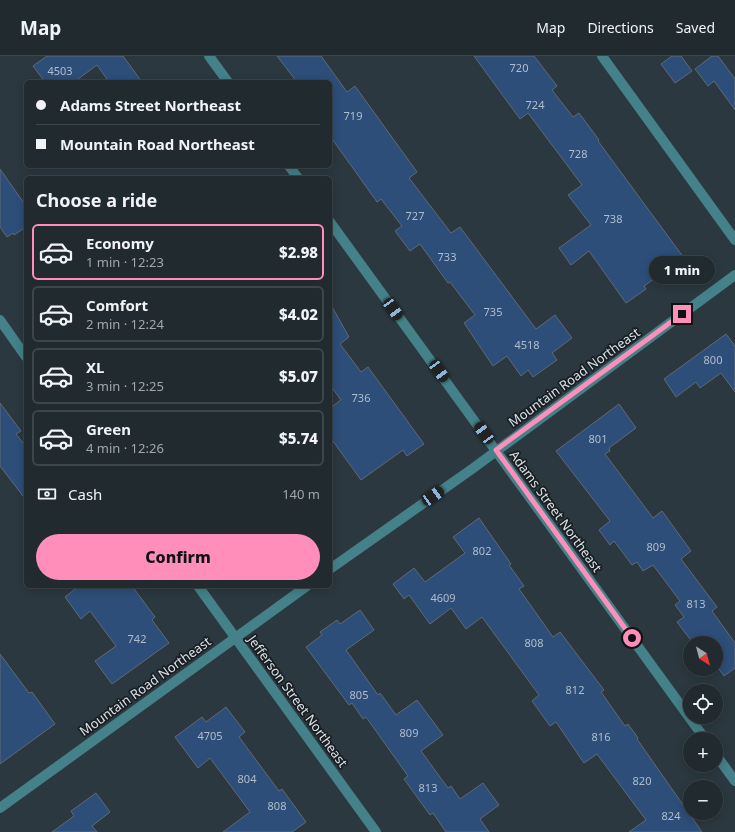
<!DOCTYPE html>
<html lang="en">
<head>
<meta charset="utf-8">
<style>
  body { margin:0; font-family:"Noto Sans",sans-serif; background:#283237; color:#f1f3f6; height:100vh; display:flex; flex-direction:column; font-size:15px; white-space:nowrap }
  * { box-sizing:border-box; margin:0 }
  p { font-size:13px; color:#a2a7aa }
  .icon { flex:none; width:22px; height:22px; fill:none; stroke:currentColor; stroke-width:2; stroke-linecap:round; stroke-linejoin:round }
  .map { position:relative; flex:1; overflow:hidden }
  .side { position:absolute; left:24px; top:120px; width:308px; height:412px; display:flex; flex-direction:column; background:#202a2f; border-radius:6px; box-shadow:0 2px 10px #0003,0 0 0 1px #3d464b }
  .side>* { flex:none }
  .top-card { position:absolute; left:24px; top:24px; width:308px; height:88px; border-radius:6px; box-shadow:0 2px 10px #0003,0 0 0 1px #3d464b; display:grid; align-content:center; height:88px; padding:0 12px; background:#202a2f }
  .needle { width:26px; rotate:144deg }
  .tools { position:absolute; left:683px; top:580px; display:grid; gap:8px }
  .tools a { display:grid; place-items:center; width:40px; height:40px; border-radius:50%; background:#202a2f; box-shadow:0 2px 10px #0003,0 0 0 1px #3d464b; font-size:20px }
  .end { position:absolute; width:18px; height:18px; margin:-9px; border:5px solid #ff8ebb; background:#111; box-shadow:0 0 0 2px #111 }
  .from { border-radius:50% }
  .bubble { position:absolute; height:28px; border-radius:14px; background:#202a2f; box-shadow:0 2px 10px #0003,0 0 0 1px #3d464b; font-size:13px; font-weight:800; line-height:28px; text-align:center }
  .car { position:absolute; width:12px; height:24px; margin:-12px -6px; border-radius:5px; box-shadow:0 0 3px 1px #0007; background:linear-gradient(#222 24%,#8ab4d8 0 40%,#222 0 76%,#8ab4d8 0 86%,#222 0) }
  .top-card b { display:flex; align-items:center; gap:14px; height:38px; font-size:15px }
  .top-card b+b { border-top:1px solid #3d464b }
  .top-card i { width:10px; height:10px; background:#f1f3f6 }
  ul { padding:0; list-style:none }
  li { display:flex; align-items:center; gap:12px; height:56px; margin:0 8px 6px; padding:0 4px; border:2px solid #3d464b; border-radius:6px }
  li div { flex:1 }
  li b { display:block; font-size:15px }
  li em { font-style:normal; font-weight:800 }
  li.selected { border-color:#ff8ebb }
  li>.icon { width:36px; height:36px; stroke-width:1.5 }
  h2 { padding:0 12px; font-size:18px; line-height:48px }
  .pay { display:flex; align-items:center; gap:10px; height:44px; padding:0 12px; font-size:15px }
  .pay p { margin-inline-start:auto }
  .action { display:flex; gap:8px; margin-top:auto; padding:8px 12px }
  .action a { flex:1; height:46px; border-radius:24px; background:#ff8ebb; color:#111; font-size:16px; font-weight:800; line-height:46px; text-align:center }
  header { display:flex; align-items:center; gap:24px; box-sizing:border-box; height:56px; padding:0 20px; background:#202a2f; border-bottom:1px solid #3d464b }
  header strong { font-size:19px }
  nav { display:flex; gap:22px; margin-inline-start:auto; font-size:14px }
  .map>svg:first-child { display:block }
  .building { fill:#2d4e79; stroke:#606975 }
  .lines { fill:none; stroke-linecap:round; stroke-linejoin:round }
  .minor { stroke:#448188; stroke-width:10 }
  .route { stroke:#ff8ebb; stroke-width:5 }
  .labels { text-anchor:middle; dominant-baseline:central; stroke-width:3.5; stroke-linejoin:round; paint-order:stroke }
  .number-label { font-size:11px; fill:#afbdcc }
  .street-label { font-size:13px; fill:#dae2e7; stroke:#181e22 }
</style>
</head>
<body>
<header>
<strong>Map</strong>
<nav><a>Map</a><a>Directions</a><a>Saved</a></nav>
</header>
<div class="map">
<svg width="735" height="776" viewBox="0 0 735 776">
  <rect width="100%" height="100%" fill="#2b383f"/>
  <!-- building -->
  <g class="building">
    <path d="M47,0h76l19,26h-33l-12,-17 -23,17h-29l-12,-16z"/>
    <path d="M277,0h44l26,36 8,-6 62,86 -8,6 42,55 9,-6 76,102 19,-14 17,23 -20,15 5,7 -24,17 -5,-7 -7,6 -14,-20 -14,10 -29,-43 11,-8 -25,-33 -2,1 -28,-39 -10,7 -15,-20 7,-5 -21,-27 -4,3 -47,-66v-54h-33z"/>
    <path d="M474,0h60l23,30 -5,4 21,27 6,-4 20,27 -1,1 86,117 -40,28 2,3 -20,14 -37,-52 -18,14 -12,-17 32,-23 -23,-30 14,-10 -54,-72 -8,6z"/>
    <path d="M672,0h9l11,15 -17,12 -14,-19z"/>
    <path d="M712,0h6l17,23v31l-21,-29 -6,5 -13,-17z"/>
    <path d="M0,113l26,37v21l-12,8 -1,-2 -6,4 -7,-10z"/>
    <path d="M330,247l19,34 -9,7 21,28 7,-5 56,77 -17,12 -4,-6 -42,30 -31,-43v-29l11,-8 -11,-15z"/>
    <path d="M726,278l9,12v46l-14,-19 -21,15 -4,-6 -20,15 -12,-18z"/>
    <path d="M0,347l21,28 -5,3 10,13v53l-26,-34z"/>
    <path d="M619,348l17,24 -27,20 1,3 -5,3 48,64 9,-7 29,40 -10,8 36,48 -5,4 23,32v25l-11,8 -6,-8 -3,2 -1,-1h2v-26h-23l-16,-21 7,-5 -9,-12 5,-4 -27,-36 -10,6 -6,-9 -5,3 -18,-24 -4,4 -11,-15 11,-9 -54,-70z"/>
    <path d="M479,462l32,46 -2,1 15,21 -5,3 34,48 7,-5 44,58 -3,2 24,34 3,-2 10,14 -1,1 65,93h-73l17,-12 -49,-66 -13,9 -28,-41 -6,4 -18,-25 7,-6 -57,-78 -16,12 -15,-21 -21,16 -21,-29 -5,4 -11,-15 21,-16 11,14 40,-29 -12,-16z"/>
    <path d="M79,530h53l23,31 -3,3 17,23 -57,41 -17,-23 21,-15 -26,-35 -9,8 -16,-22z"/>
    <path d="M360,554l14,20 -28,20 32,45 2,-2 16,22 21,-15 26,35 -22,16 27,37 3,-2 9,13 23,-16 16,22 -19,14 9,13h-43l-13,-19 -3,2 -26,-36 4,-3 -42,-59 -3,2 -11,-16 -3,2 -43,-58 16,-12 -2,-3 17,-12 3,4z"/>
    <path d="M0,598l29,39 3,-1 23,32 -55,40z"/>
    <path d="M226,651l19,25 -6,5 40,54 3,-2 24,33 -14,10h-69l27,-20 -40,-54 -12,10 -23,-31 27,-20 4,5z"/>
    <path d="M96,737l14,19 -18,14 5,6h-45l22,-16 -3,-5z"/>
  </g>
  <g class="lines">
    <!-- minor -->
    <g class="minor">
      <path d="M209,0l19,26"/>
      <path d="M602,0l133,184"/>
      <path d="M289,110l9,12"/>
      <path d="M330,166l375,517"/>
      <path d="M0,264l26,37"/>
      <path d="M330,513l142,-100 263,-194"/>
      <path d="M198,530l178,246"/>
      <path d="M716,699l19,26"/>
      <path d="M0,752l307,-222"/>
    </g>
  </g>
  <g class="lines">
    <!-- route -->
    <path class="route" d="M632,582l-136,-188 186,-136"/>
  </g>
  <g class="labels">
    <!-- number labels -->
    <g class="number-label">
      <text x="519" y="11">720</text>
      <text x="60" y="14">4503</text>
      <text x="535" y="48">724</text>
      <text x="353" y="59">719</text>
      <text x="578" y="97">728</text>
      <text x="415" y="159">727</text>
      <text x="613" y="162">738</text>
      <text x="447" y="200">733</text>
      <text x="493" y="255">735</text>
      <text x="527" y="288">4518</text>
      <text x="713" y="303">800</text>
      <text x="361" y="341">736</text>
      <text x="598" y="382">801</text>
      <text x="656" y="490">809</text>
      <text x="482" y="494">802</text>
      <text x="443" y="541">4609</text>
      <text x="696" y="547">813</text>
      <text x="137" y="582">742</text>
      <text x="534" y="586">808</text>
      <text x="575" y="633">812</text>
      <text x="359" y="638">805</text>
      <text x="409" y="676">809</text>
      <text x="210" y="679">4705</text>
      <text x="601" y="680">816</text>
      <text x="247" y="722">804</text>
      <text x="642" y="724">820</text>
      <text x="428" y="731">813</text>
      <text x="277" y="749">808</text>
      <text x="671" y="759">824</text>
    </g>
    <!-- street labels -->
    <g class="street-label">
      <text transform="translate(574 321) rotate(-36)">Mountain Road Northeast</text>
      <text transform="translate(556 455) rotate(54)">Adams Street Northeast</text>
      <text transform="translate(145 630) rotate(-36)">Mountain Road Northeast</text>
      <text transform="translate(298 645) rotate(54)">Jefferson Street Northeast</text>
    </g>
  </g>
</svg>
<div class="tools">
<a><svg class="needle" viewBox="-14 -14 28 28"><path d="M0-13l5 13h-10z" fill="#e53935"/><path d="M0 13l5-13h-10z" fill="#a2a7aa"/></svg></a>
<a><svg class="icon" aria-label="locate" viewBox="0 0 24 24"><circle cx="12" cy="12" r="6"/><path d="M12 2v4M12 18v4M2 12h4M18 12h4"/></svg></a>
<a>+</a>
<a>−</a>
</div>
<i class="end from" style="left:632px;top:582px"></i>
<i class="end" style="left:682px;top:258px"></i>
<div class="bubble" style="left:649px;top:200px;width:66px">1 min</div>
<i class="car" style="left:393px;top:253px;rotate:144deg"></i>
<i class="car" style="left:439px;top:315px;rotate:144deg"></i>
<i class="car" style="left:484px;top:377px;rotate:324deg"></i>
<i class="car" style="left:433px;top:440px;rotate:55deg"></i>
<div class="top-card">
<b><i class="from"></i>Adams Street Northeast</b>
<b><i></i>Mountain Road Northeast</b>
</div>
<section class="side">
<h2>Choose a ride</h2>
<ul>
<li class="selected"><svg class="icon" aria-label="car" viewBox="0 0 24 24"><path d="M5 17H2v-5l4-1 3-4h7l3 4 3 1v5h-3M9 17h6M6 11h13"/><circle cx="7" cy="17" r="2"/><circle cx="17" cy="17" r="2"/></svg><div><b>Economy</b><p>1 min · 12:23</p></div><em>$2.98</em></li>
<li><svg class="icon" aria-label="car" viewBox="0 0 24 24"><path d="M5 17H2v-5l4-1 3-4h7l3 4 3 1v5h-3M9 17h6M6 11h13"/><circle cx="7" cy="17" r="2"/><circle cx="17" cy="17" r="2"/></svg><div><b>Comfort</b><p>2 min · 12:24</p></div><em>$4.02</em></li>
<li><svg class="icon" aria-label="car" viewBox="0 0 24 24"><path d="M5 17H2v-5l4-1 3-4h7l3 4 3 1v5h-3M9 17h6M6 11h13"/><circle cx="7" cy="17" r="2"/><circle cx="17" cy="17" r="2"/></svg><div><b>XL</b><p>3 min · 12:25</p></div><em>$5.07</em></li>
<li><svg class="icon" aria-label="car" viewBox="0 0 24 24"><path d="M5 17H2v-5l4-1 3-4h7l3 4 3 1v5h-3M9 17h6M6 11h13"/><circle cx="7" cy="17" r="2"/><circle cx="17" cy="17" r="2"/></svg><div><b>Green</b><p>4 min · 12:26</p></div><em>$5.74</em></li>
</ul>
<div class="pay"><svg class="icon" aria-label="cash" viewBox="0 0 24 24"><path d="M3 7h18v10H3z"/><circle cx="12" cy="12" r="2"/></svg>Cash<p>140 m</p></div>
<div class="action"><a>Confirm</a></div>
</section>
</div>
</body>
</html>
